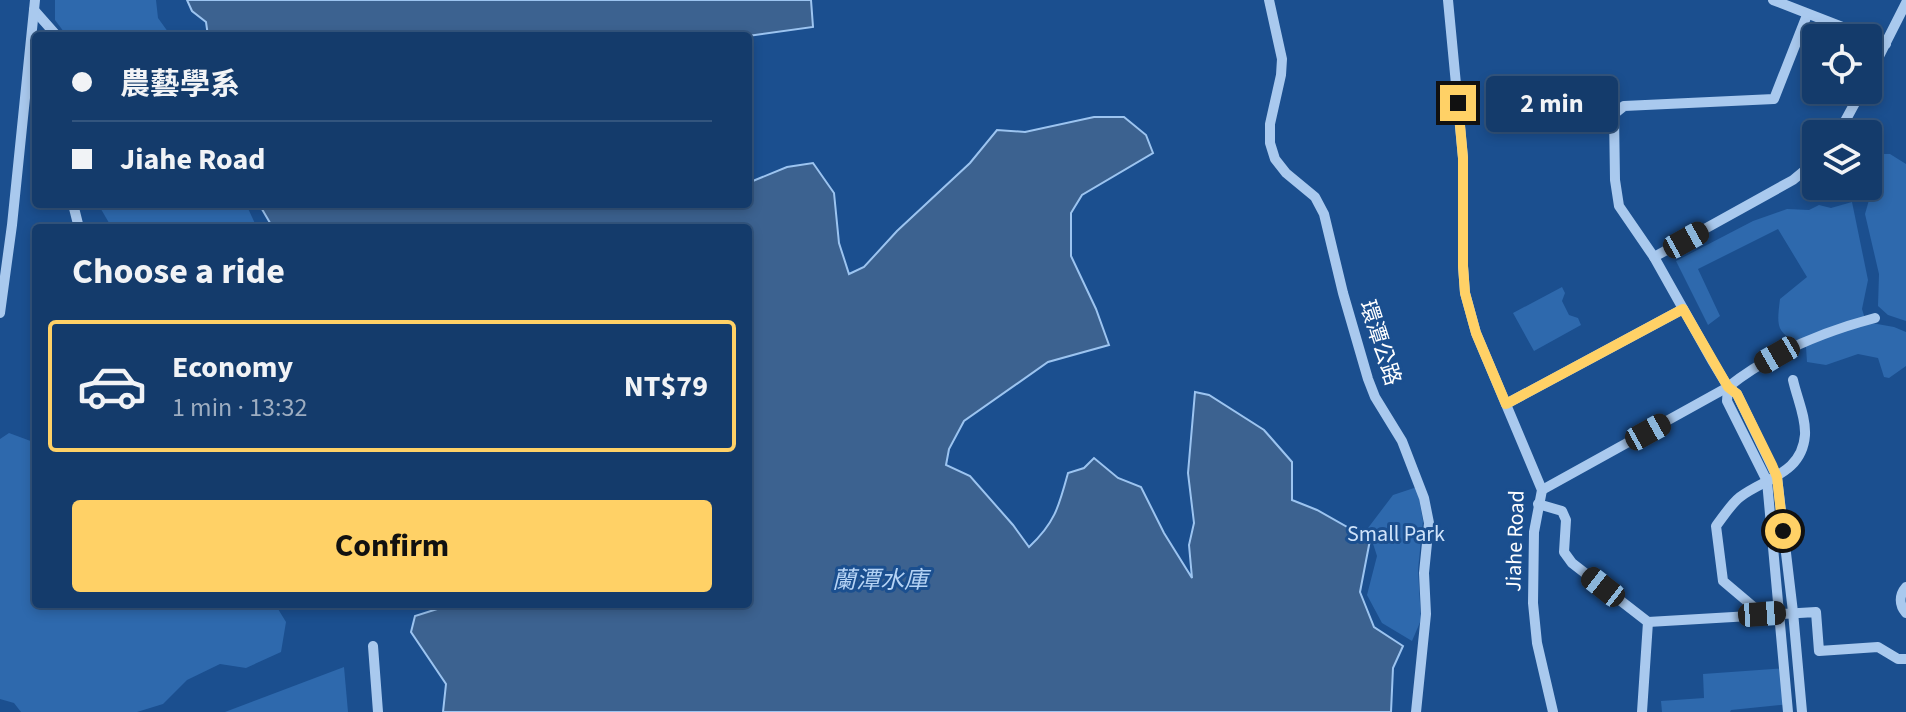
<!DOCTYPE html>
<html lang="en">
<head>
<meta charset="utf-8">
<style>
  body { margin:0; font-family:"Source Sans 3","Noto Sans TC",sans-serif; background:#214673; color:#f1f3f6; height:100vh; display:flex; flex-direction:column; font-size:30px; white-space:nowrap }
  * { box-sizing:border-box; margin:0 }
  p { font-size:26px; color:#9dadc1 }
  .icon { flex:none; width:44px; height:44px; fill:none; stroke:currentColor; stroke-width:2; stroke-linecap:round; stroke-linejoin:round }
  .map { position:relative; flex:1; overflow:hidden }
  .details { position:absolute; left:32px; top:224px; width:720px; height:384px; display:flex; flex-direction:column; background:#143b6b; border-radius:8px; box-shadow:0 4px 12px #0003,0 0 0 2px #33557e }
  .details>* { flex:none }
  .banner { position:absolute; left:32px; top:32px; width:720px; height:176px; border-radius:8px; box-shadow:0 4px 12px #0003,0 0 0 2px #33557e; display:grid; align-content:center; height:176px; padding:0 40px; background:#143b6b }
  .tools { position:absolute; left:1802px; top:24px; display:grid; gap:16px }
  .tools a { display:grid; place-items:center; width:80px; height:80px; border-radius:8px; background:#143b6b; box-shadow:0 4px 12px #0003,0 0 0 2px #33557e; font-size:40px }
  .end { position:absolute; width:36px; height:36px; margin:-18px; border:10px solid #ffd166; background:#111; box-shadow:0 0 0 4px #111 }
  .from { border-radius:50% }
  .bubble { position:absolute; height:56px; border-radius:8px; background:#143b6b; box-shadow:0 4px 12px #0003,0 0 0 2px #33557e; font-size:26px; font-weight:700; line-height:56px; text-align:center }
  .car { position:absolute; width:24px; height:48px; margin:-24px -12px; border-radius:10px; box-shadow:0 0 6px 2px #0007; background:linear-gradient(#222 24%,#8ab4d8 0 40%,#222 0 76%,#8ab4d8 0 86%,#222 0) }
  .banner b { display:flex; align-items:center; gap:28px; height:76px; font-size:30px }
  .banner b+b { border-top:2px solid #33557e }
  .banner i { width:20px; height:20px; background:#f1f3f6 }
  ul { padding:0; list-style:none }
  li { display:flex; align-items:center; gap:24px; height:132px; margin:0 16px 12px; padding:0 24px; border:4px solid transparent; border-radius:8px }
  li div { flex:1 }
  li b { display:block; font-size:30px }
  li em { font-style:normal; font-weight:700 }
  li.on { border-color:#ffd166 }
  li>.icon { width:72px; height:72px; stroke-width:1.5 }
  h2 { padding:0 40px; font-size:36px; line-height:96px }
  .cta { display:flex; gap:16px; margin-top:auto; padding:16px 40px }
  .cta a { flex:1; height:92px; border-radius:8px; background:#ffd166; color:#111; font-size:32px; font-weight:700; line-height:92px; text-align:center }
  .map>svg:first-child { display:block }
  .green { fill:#2e69ad }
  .water { fill:#3c6290; stroke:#9cc4f0; stroke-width:2 }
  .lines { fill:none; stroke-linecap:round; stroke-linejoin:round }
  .minor { stroke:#a9c9ee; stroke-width:10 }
  .route { stroke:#ffd166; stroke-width:10 }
  .labels { text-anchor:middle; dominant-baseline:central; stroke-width:6; stroke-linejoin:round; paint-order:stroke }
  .street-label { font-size:22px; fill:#fff; stroke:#1b4f8f }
  .park-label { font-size:22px; fill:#cfe3fa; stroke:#1b4f8f }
  .water-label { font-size:24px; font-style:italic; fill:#b5d3f5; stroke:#1b4f8f }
</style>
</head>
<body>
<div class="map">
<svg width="1906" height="712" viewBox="0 0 1906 712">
  <rect width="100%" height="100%" fill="#1b4f8f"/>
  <!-- green -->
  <g class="green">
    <path d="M55,0h101l2,18 13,18h-104l-12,-16z"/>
    <path d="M1883,154h7l16,10v157l-18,-6 -10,-9 1,-32 -14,-60 6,-21 -3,-24z"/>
    <path d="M1852,202l16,78 -6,29 4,13 28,5 12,5v34l-17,12 -5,-1 -6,-19 -20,-4 -32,11 -19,-3 -1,-15c-29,-15 -30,-16 -26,-48l27,-22 -29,-48 -80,40 22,47 -12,9 -32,-64 77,-40 34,-12 22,1 10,-5 12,3z"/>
    <path d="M98,204h148l11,24h-145z"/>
    <path d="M1562,287l3,6 -3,8 7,14 9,3 3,7 -47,26 -21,-38z"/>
    <path d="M9,433l27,10v161h239l11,18 -5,30 -35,16 -26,-4 -33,16 -24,24 -26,8h-116l-7,-9 -14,-4v-260z"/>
    <path d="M1417,487l6,34 -5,49 3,50 -9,21 -30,-18 -15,-28 10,-39 -9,-28 25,-33z"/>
    <path d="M344,667l4,45h-123z"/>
    <path d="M1786,668l4,36 -59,6 -1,2h-68l-1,-11 43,-3 -1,-24z"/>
  </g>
  <!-- water -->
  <g class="water">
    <path d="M187,0h624l2,27 -65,9h-540l-2,-14 -14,-11z"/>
    <path d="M1094,117h30l22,18 7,18 -71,42 -11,18v43l25,53 13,36 -61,17 -84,59 -15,28 -3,16 24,11 43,49 16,22c26,-24 30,-41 39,-74l16,-5 10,-10 24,20 23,9 23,46 28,45 -3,-33 5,-22 -6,-50 7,-81 14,3 55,35 28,32v38l25,10 53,30 -10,52 14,35 29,19 -10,22 -2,44h-948l3,-28 -35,-52 4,-16 38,-12h295v-376h-475l-14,-24h489v-21l39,-16 26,-4 21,30 5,50 10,31 15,-7 33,-36 73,-68 27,-33 28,2z"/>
  </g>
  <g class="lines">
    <!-- minor -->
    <g class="minor">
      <path d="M1269,0l13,59 -1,16 -11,49v19l5,16 11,14 29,24 9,17 19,79 25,86 7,18 27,44 22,57 5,25 -5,50 2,41 -10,98"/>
      <path d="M1448,0l15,158v108l2,27 11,40 66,157 -8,42 -1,71 4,40 16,69"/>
      <path d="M1773,0l113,44"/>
      <path d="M34,10l23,26"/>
      <path d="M1868,78l38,-75"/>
      <path d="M1838,134l24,-44"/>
      <path d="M73,204l6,24"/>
      <path d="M1654,257l139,-77 23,-19"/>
      <path d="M0,313l12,-88 23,-225"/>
      <path d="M1728,387l-1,14 40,80 21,231"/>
      <path d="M1506,404l177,-95"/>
      <path d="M1542,490l186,-103c44,-35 94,-55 147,-69"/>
      <path d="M1538,504l24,7 4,9 -2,32 8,11 76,59"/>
      <path d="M1906,587c-7,8 -7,18 0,26"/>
      <path d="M1762,614l-39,-33 -7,-55c7,-9 15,-22 24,-29 25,-19 62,-23 65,-62 1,-18 -8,-37 -12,-55"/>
      <path d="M373,646l5,66"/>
      <path d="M1642,712l6,-90 168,-10 3,39 59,-4 20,12h8"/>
      <path d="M1802,712l-9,-100 -16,-135 -40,-83 -9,-7 -15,-25 -59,-105 -35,-51 -4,-26 -1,-66 10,-8 150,-7 33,-84"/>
    </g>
  </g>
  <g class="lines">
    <!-- route -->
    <path class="route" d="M1458,103l5,55v108l2,27 11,40 30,71 177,-95 45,78 9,7 35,71 5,12 6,54"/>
  </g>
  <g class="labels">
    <!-- street labels -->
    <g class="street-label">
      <text transform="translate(1380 343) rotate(72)">環潭公路</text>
      <text transform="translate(1515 541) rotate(-88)">Jiahe Road</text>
    </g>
    <!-- park labels -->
    <g class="park-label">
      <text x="1396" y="534">Small Park</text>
    </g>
    <!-- water labels -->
    <g class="water-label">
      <text x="880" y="580">蘭潭水庫</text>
    </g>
  </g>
</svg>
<div class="tools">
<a><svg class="icon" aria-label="locate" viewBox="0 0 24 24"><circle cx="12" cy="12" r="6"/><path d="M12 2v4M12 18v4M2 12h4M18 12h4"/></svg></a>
<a><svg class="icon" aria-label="layers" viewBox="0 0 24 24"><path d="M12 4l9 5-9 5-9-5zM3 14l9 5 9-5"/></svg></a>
</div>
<i class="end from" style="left:1783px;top:531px"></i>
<i class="end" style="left:1458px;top:103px"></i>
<div class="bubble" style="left:1486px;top:76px;width:132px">2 min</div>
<i class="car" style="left:1686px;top:240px;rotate:61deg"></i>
<i class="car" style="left:1777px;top:355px;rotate:240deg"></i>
<i class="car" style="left:1648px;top:432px;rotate:61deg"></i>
<i class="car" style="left:1603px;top:587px;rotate:308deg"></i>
<i class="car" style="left:1762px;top:614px;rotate:86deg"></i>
<div class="banner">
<b><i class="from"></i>農藝學系</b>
<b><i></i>Jiahe Road</b>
</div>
<section class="details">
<h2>Choose a ride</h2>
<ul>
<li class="on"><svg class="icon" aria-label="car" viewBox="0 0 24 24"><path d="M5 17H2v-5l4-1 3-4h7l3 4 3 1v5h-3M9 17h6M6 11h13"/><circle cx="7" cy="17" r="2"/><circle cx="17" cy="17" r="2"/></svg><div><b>Economy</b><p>1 min · 13:32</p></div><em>NT$79</em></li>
</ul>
<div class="cta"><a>Confirm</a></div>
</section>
</div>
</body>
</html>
